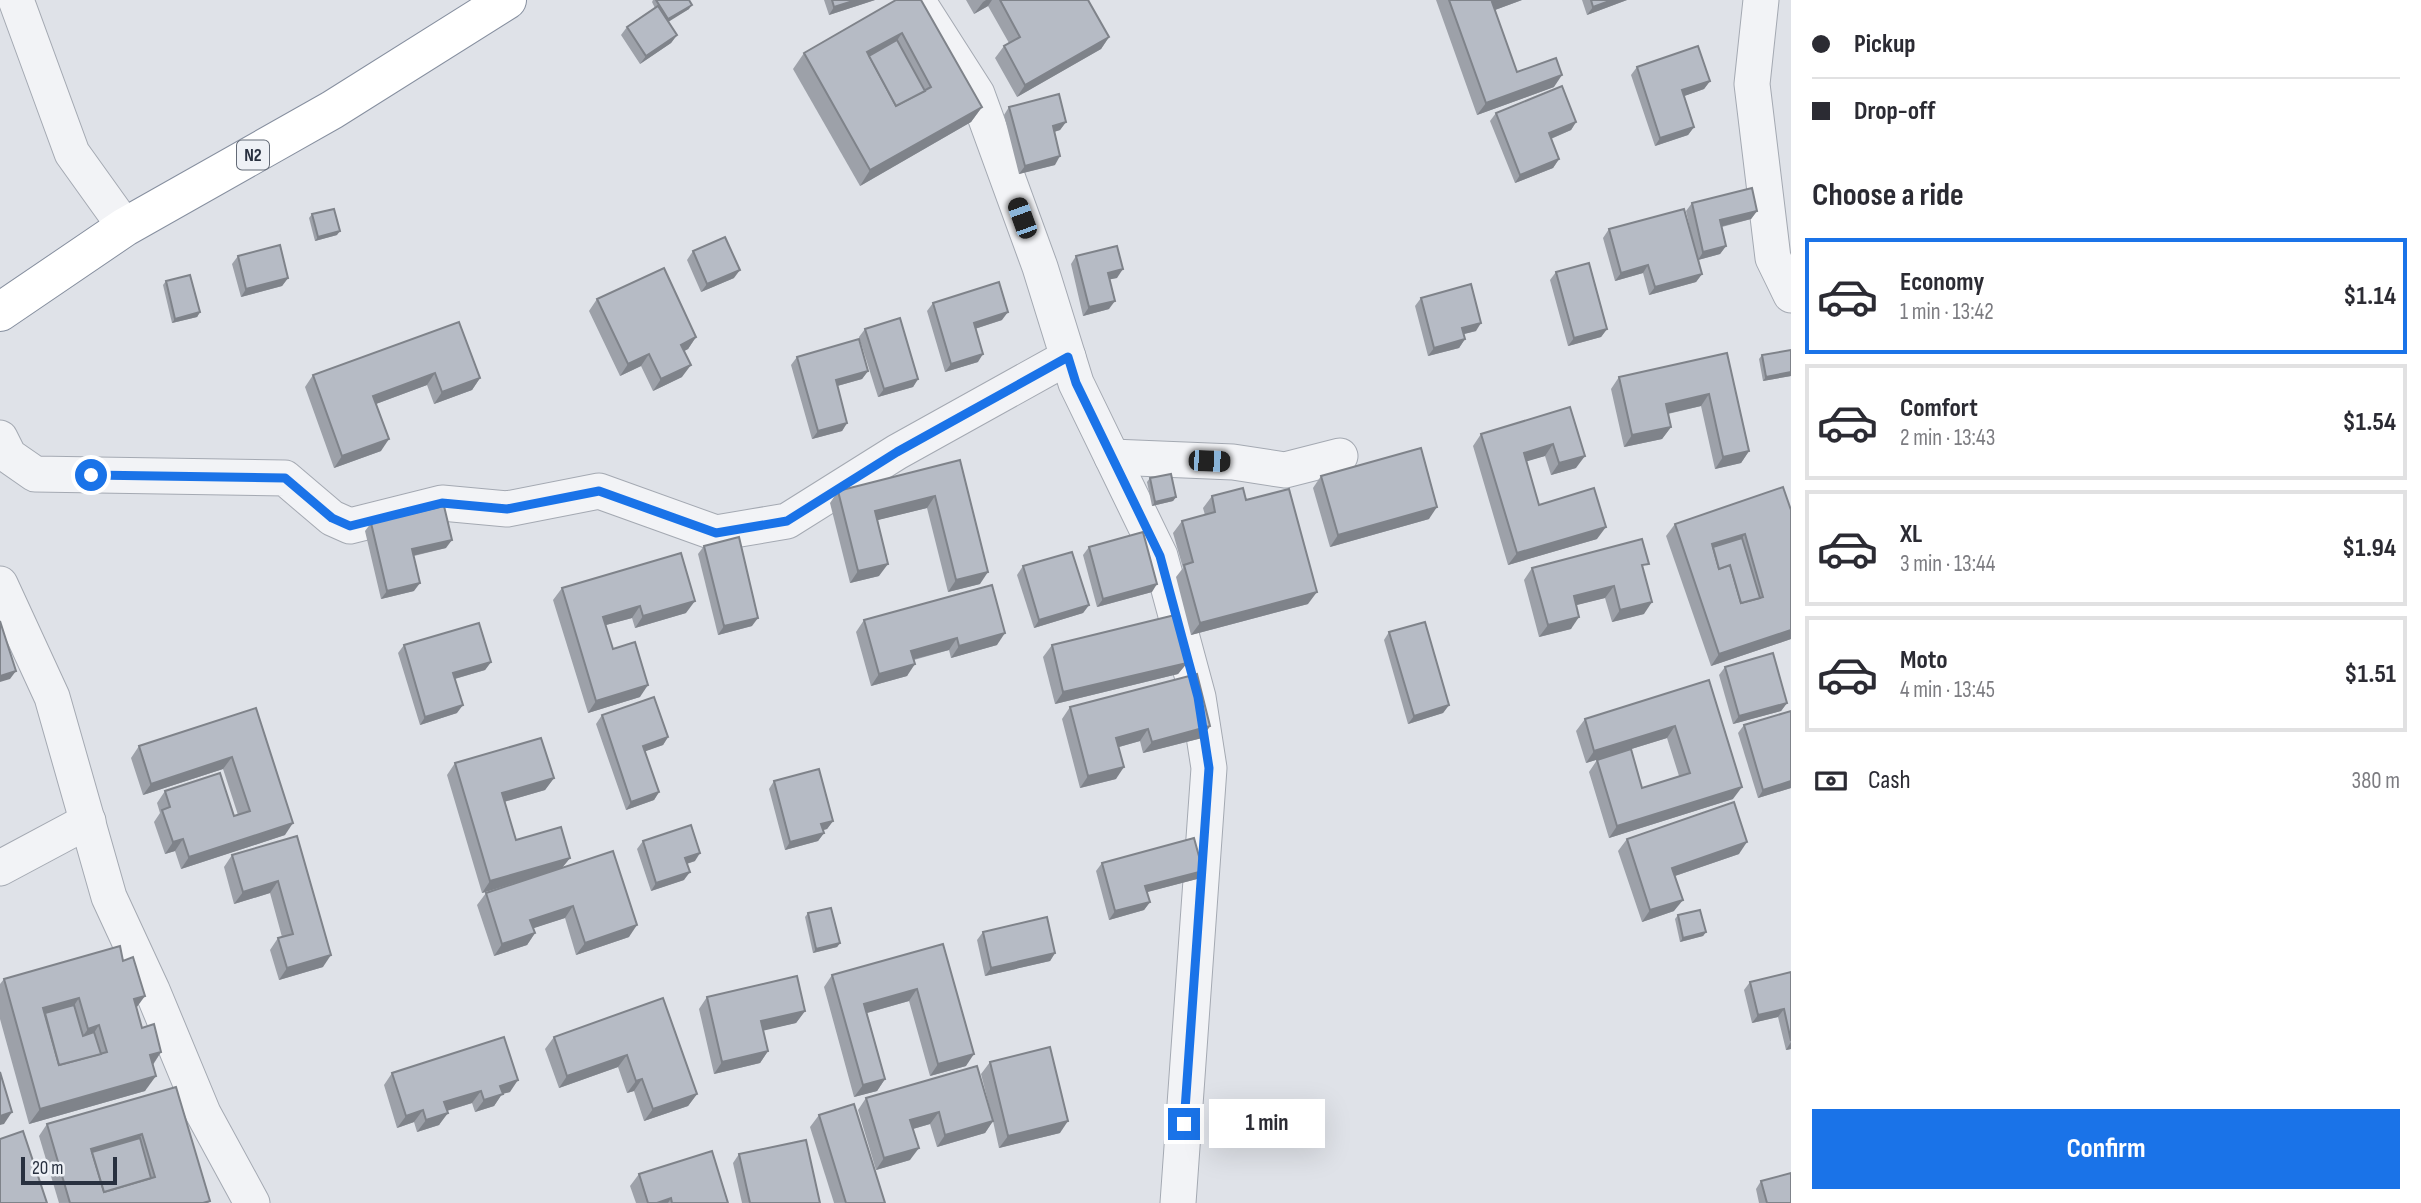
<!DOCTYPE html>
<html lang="en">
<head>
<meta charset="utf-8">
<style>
  body { margin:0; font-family:"Sofia Sans Condensed",sans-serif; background:#f2f2f3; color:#2b2b33; height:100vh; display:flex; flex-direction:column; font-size:26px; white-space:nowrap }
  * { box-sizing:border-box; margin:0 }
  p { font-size:23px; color:#7c7c81 }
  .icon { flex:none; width:38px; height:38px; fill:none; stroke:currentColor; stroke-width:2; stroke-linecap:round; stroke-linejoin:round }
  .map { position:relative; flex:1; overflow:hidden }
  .details { display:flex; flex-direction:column; background:#fff; width:630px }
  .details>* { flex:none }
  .top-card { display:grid; align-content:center; height:154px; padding:0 21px; background:#fff }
  .scale { position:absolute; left:21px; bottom:18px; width:96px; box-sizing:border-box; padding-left:7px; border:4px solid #28303f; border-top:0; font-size:19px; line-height:24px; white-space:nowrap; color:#28303f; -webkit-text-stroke:5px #eef1f6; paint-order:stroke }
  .end { position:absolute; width:32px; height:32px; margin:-16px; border:9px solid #1a73e8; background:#fff; box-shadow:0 0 0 4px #fff }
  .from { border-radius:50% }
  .bubble { position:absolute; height:49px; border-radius:0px; background:#fff; box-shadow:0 7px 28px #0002; font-size:23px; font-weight:700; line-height:49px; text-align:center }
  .car { position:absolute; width:21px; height:42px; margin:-21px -10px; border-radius:9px; box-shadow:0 0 5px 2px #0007; background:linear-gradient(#222 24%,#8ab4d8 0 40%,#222 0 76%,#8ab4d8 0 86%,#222 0) }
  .top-card b { display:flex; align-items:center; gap:24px; height:66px; font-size:26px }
  .top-card b+b { border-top:2px solid #e1e1e2 }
  .top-card i { width:18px; height:18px; background:#2b2b33 }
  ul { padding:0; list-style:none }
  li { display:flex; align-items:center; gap:21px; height:116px; margin:0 14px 10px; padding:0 7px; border:4px solid #e1e1e2; border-radius:0px }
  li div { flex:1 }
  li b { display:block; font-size:26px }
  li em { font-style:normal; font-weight:700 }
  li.current { border-color:#1a73e8 }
  li>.icon { width:63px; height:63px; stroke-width:1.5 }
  h2 { padding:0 21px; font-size:32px; line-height:84px }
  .pay { display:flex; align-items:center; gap:18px; height:77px; padding:0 21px; font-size:26px }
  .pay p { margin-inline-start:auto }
  .action { display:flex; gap:14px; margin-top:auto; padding:14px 21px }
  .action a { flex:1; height:80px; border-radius:0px; background:#1a73e8; color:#fff; font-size:28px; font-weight:700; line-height:80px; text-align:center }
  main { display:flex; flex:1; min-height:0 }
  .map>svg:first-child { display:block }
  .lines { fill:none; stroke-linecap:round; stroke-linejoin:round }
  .street-casing { stroke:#a4a9b2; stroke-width:37 }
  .highway-casing { stroke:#868f9f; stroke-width:40 }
  .street { stroke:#f2f3f6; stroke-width:35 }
  .highway { stroke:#fff; stroke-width:38 }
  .wall { fill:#9da1a9 }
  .shaded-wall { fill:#7f838a }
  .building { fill:#b6bbc5; stroke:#7f838a; stroke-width:2; fill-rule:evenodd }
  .route { stroke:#1a73e8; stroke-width:9 }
  .labels { text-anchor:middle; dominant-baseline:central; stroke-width:5; stroke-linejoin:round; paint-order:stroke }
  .shield { fill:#eef1f6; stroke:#636a76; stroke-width:2 }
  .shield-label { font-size:18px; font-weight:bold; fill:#28303f }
</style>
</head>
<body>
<main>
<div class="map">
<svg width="1791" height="1203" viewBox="0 0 1791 1203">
  <rect width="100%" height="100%" fill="#dfe2e8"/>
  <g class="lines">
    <defs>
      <g id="street">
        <path d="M16,0l56,153 53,74"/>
        <path d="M917,0l60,94 63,173 36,116 84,173 38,141 11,71 -31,435"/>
        <path d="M1761,0l-9,84 21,174 18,37"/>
        <path d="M0,438l9,18 26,18 250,4 47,40 18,8 92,-23 65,6 92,-18 117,42 71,-12 110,-69 171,-95"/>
        <path d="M1112,457l121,5 52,8 55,-14"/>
        <path d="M0,584l52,113 57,200 43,93 51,123 49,90"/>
        <path d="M0,868l88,-47"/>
      </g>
      <path id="highway" d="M0,312l125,-85 207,-117 175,-110"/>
    </defs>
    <!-- street casing -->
    <use href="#street" class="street-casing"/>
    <!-- highway casing -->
    <use href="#highway" class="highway-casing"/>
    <!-- street -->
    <use href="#street" class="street"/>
    <!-- highway -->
    <use href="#highway" class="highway"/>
  </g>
  <!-- wall -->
  <g class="wall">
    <path d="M653,0h36v9l-21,12 9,14 -6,8 -31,21 -19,-29 6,-8 28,-19 -3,-6z"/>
    <path d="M824,0h51l-46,15z"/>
    <path d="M896,0l86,107 -11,15 -111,64 -67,-117 11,-16z"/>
    <path d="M966,0h122l21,37 -8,12 -84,48 -22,-39 9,-12 5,-3 -21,-37 -14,8z"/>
    <path d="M1436,0h86l-27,10 22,62 37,15 -77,28z"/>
    <path d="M1582,0h45l-40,15z"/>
    <path d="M1637,67l73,14 -6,8 -20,7 10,31 -6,8 -33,11 -24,-71z"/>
    <path d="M1009,107l57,15 -6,8 -6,2 1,33 -36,9 -15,-59z"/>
    <path d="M1496,113l80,9 -5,8 -20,9 8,20 -6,9 -38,15 -25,-62z"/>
    <path d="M1692,203l65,8 -6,8 -29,8 4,19 -6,8 -22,6 4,14 -6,8 -47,13 -6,-22 -28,8 -12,-43 6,-9 85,17 -8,-35z"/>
    <path d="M312,214l25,21 -22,6 -6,-23z"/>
    <path d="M693,251l41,27 -33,14 -14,-32z"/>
    <path d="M238,256l50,22 -6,8 -41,11 -9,-33z"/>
    <path d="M1076,256l41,22 -8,1v30l-26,7 -12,-52z"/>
    <path d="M1556,272l51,57 -6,8 -33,9 -18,-66z"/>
    <path d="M166,281l34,31 -3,5 -25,6 -9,-38z"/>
    <path d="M1421,298l55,33 -12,3 1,5 -6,9 -31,8 -13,-50z"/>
    <path d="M597,299l99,38 -8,12 -4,2 -2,26 -29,14 -12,-25 -21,10 -31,-65z"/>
    <path d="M933,303l69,17 -27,9 3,33 -33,10 -18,-61z"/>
    <path d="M459,322l21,56 -8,12 -38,14 -7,-19 -51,19 5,47 -47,17 -29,-81 8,-12z"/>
    <path d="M865,329l53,50 -5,8 -35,10 -19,-60z"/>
    <path d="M1791,350v26l-28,5 -4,-22 3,-4z"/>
    <path d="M1727,353l22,98 -8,12 -26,6 -14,-63 -33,8 3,13 -9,12 -38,8 -13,-58 8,-12z"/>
    <path d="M797,357l71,14 -6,8 -25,7 10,37 -5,8 -30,8 -21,-74z"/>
    <path d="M1570,407l6,61 -25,7 -6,-19 -19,5 13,44 58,34 -89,26 -35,-119 8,-12z"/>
    <path d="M960,460l20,124 -32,8 -21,-84 -50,12 2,56 -29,7 -20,-80 8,-12z"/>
    <path d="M1321,476l108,43 -99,28 -17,-59z"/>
    <path d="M1150,478l26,19 -3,4 -21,5 -5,-24z"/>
    <path d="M1212,496l34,4 62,104 -117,31 -15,-58 7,-9 -10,-35 9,-12 23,-6 -2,-7z"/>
    <path d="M1791,510v129l-80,27 -45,-130 9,-12z"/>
    <path d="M371,523l75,25 -32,8v35l-33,8 -16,-68z"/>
    <path d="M704,546l48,80 -34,9 -20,-81z"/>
    <path d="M1089,547l63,45 -55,15 -14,-52z"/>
    <path d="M1023,566l66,39 -6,8 -49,15 -17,-53z"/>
    <path d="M1532,568l112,3v43l-32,8 -7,-24 -29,7 -5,24 -32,8 -15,-57z"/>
    <path d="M562,588l124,25 -51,15 -3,-10 -26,7 7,24 27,48 -52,16 -35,-113z"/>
    <path d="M864,620l133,25 -46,13 -2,-8 -35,10 -7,16 -36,10 -15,-54z"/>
    <path d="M1389,632l60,73 -6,8 -35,11 -24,-84z"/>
    <path d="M404,645l87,17 -6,8 -30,9 2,34 -37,12 -22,-72z"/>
    <path d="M1052,645l135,18 -9,11 -123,30 -12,-47z"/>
    <path d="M1725,667l62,36 -6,8 -48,13 -14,-49z"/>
    <path d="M1709,680l24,119 -124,39 -20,-66 8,-12 45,28 37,-12 -12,-38 -81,25 -10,-32 9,-12z"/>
    <path d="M1070,707l140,19 -8,12 -59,15 -3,-12 -21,6 -3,32 -36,9 -18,-69z"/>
    <path d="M256,708l29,127 -104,34 -6,-18 -10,3 -11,-32 6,-9 -3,-10 8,-12 69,25 4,-1 -15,-46 -80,26 -12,-37 8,-12z"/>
    <path d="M602,715l66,22 -5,8 -18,6 14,41 -5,8 -28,10 -30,-86z"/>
    <path d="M1744,725l47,63 -33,10 -20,-65z"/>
    <path d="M455,763l99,15 -9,12 -41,12 12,38 54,18 -8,10 67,69 -53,18 -11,-37 -32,10 2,5 -8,12 -33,11 -17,-51 9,-12 39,-13 -43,13 -35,-118z"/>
    <path d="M774,781l59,40 -6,8 -4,1 1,3 -6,8 -33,9 -16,-61z"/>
    <path d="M297,836l26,131 -44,13 -9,-30 8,-12 4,-1 -12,-44 -36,11 -10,-37 8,-12z"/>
    <path d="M1627,839l112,15 -64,22 -1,35 -32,11 -24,-71z"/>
    <path d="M643,841l52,20 -8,3 -3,16 -33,11 -14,-42z"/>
    <path d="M1102,863l101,8 -6,8 -50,13 3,10 -6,8 -35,10 -13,-49z"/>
    <path d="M808,913l32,30 -3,4 -24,6 -8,-36z"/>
    <path d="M1678,915l28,17 -3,4 -23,6 -5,-23z"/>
    <path d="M983,932l72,21 -5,8 -65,15 -8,-36z"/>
    <path d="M943,944l23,122 -36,10 -21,-75 -42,12 18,66 -8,12 -23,6 -30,-110 8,-12z"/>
    <path d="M1791,972v77l-5,1 -8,-33 -26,6 -8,-33 6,-8z"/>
    <path d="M4,979l132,29 6,20 19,24 -8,13 -8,26 -116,33 -29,-105v-35z"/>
    <path d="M707,997l98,14 -9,12 -33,7 5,21 -8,12 -46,11 -15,-65z"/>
    <path d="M663,998l34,96 -9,12 -44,15 -10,-30 -7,2 -9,-26 -59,21 -14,-39 9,-12z"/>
    <path d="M990,1062l70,71 -61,15 -6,-27 -8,12 -48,14 -7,-23 -17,5 -3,31 -34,10 -18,-60 8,-12 125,15 -10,-39z"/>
    <path d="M392,1073l118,19 -8,2 -8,12 -19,6 -3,-9 -25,8 -8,14 -22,7 -3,-10 -17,6 -13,-43z"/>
    <path d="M176,1087l34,114 -2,2h-149l-20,-67 8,-12z"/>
    <path d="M819,1115l66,88h-51l-24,-76z"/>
    <path d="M739,1154l81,49h-78l-9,-40z"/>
    <path d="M639,1174l89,29h-92l-6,-17z"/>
    <path d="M1761,1181l30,22h-32l-3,-14z"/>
  </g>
  <!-- shaded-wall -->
  <g class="shaded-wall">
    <path d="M856,0h19l-46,15 5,-8z"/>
    <path d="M986,0h6l-4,6 -14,8 9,-12z"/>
    <path d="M1499,0h23l-38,14 8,-12z"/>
    <path d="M1612,0h15l-40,15 6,-8z"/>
    <path d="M692,5l-3,4 -24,15 3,-5z"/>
    <path d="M902,33l-10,15 -30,11 5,-7z"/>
    <path d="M677,35l-6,8 -31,21 6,-8z"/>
    <path d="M1109,37l-8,12 -84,48 8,-12z"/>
    <path d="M1562,75l-8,12 -77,28 9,-12z"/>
    <path d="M1710,81l-6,8 -28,10 6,-9z"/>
    <path d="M982,107l-11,15 -111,64 10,-16z"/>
    <path d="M1066,122l-6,8 -13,4 6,-8z"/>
    <path d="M1576,122l-5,8 -28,12 6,-9z"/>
    <path d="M1694,127l-6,8 -33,11 5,-8z"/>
    <path d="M1060,156l-5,9 -36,9 6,-8z"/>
    <path d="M1559,159l-6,9 -38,15 5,-8z"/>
    <path d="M1757,211l-6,8 -36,9 5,-8z"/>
    <path d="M340,231l-3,4 -22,6 3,-4z"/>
    <path d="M1726,246l-6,8 -22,6 5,-8z"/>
    <path d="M1648,265l-5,8 -28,8 6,-8z"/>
    <path d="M1123,269l-6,9 -15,3 6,-8z"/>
    <path d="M740,270l-6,8 -33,14 6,-8z"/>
    <path d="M1702,274l-6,8 -47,13 6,-8z"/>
    <path d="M288,278l-6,8 -41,11 5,-8z"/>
    <path d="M1115,301l-6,8 -26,7 6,-9z"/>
    <path d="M200,312l-3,5 -25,6 3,-4z"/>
    <path d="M1008,312l-6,8 -34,11 6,-8z"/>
    <path d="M1481,323l-5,8 -20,5 6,-8z"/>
    <path d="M1607,329l-6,8 -33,9 6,-8z"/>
    <path d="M696,337l-8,12 -15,8 8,-12z"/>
    <path d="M1465,339l-6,9 -31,8 6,-8z"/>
    <path d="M649,354l-8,12 -21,10 8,-12z"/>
    <path d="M983,354l-5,8 -33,10 6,-8z"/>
    <path d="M691,365l-9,12 -29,14 8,-12z"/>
    <path d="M868,371l-6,8 -32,9 6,-8z"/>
    <path d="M1791,372v4l-28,5 3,-4z"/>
    <path d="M435,373l-8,12 -62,23 8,-12z"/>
    <path d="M480,378l-8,12 -38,14 8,-12z"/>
    <path d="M918,379l-5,8 -35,10 6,-8z"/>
    <path d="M1709,394l-8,12 -44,10 9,-12z"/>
    <path d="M847,423l-5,8 -30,8 6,-8z"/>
    <path d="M1671,427l-9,12 -38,8 8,-12z"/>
    <path d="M389,439l-8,12 -47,17 8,-12z"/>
    <path d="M1553,444l-8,12 -30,9 9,-12z"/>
    <path d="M1749,451l-8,12 -26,6 8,-12z"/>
    <path d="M1585,456l-9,12 -25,7 8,-12z"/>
    <path d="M935,496l-8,12 -61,15 9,-12z"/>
    <path d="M1176,497l-3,4 -21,5 3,-4z"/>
    <path d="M1437,507l-8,12 -99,28 8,-12z"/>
    <path d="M1606,527l-9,12 -89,26 9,-12z"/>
    <path d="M1745,534l-9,12 -25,8 1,-10z"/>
    <path d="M452,540l-6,8 -39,9 5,-8z"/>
    <path d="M888,564l-9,12 -29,7 8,-12z"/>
    <path d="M988,572l-8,12 -32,8 8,-12z"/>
    <path d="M420,583l-6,8 -33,8 6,-8z"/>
    <path d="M1157,584l-5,8 -55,15 6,-8z"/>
    <path d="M1614,586l-9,12 -40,10 9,-12z"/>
    <path d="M1317,592l-9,12 -117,31 9,-12z"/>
    <path d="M695,601l-9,12 -51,15 8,-12z"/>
    <path d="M1652,602l-8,12 -32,8 8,-12z"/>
    <path d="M1089,605l-6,8 -49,15 5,-8z"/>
    <path d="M640,606l-8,12 -37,10 8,-11z"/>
    <path d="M1579,617l-8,12 -32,8 9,-12z"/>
    <path d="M758,618l-6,8 -34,9 6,-9z"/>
    <path d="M1791,630v9l-80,27 8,-12z"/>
    <path d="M1005,633l-8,12 -46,13 8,-12z"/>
    <path d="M957,638l-8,12 -46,12 8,-11z"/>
    <path d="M491,662l-6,8 -38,11 6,-8z"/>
    <path d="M1187,663l-9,11 -123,30 8,-12z"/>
    <path d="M915,664l-8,12 -36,10 8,-12z"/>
    <path d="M16,671l-6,8 -10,3v-6z"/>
    <path d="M648,685l-8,12 -52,16 8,-12z"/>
    <path d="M1787,703l-6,8 -48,13 6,-8z"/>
    <path d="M463,705l-6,8 -37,12 5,-8z"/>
    <path d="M1449,705l-6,8 -35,11 6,-8z"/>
    <path d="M1210,726l-8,12 -59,15 9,-11z"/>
    <path d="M1675,726l-8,12 -81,25 8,-12z"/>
    <path d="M1148,729l-8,12 -32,9 8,-12z"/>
    <path d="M668,737l-5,8 -25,9 5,-8z"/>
    <path d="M232,757l-9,12 -80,26 8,-11z"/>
    <path d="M1124,767l-8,12 -36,9 8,-12z"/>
    <path d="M554,778l-9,12 -52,15 9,-12z"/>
    <path d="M1791,781v7l-33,10 5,-8z"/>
    <path d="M1742,787l-9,12 -124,39 8,-12z"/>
    <path d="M659,792l-5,8 -28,10 5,-8z"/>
    <path d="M833,821l-6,8 -11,3 5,-8z"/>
    <path d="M293,823l-8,12 -104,34 8,-12z"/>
    <path d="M824,833l-6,8 -33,9 5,-8z"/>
    <path d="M183,839l-8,12 -10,3 8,-12z"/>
    <path d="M1747,842l-8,12 -76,26 9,-12z"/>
    <path d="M700,853l-5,8 -16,5 6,-8z"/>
    <path d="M570,858l-9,11 -79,24 8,-12z"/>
    <path d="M1203,871l-6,8 -57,15 5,-8z"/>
    <path d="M690,872l-6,8 -33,11 5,-8z"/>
    <path d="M278,881l-8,12 -36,11 9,-12z"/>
    <path d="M1683,900l-9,11 -32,11 8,-12z"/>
    <path d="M1150,902l-6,8 -35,10 6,-9z"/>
    <path d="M573,906l-8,12 -43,14 8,-12z"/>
    <path d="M637,925l-8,12 -53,18 9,-12z"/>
    <path d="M1706,932l-3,4 -23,6 3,-4z"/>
    <path d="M535,933l-8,12 -33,11 8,-12z"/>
    <path d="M840,943l-3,4 -24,6 3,-4z"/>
    <path d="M1055,953l-5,8 -65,15 6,-8z"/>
    <path d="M331,955l-8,12 -44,13 8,-12z"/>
    <path d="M917,989l-8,12 -53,15 8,-12z"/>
    <path d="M145,996l-11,15v-12z"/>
    <path d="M79,998l-10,15 -31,2 5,-7z"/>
    <path d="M1784,1009l-6,8 -26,6 6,-8z"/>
    <path d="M805,1011l-9,12 -43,10 8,-12z"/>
    <path d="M99,1025l-10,16 -12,3 11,-15z"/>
    <path d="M1791,1042v7l-5,1z"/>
    <path d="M768,1051l-8,12 -46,11 8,-12z"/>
    <path d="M161,1052l-10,15 -1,-12z"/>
    <path d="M974,1054l-8,12 -36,10 8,-12z"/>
    <path d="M627,1055l-9,12 -59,21 8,-12z"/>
    <path d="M156,1076l-11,15 -116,33 11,-15z"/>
    <path d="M642,1079l-8,12 -7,2 9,-12z"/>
    <path d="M885,1079l-8,12 -23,6 9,-12z"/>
    <path d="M518,1080l-8,12 -8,2 -8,12 -19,6 9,-12 16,-14z"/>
    <path d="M481,1091l-9,12 -36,11 8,-12z"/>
    <path d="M697,1094l-9,12 -44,15 9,-12z"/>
    <path d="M423,1110l-9,12 -17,6 9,-12z"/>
    <path d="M12,1112l-8,12 -4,1v-9z"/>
    <path d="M939,1112l-9,12 -28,8 8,-12z"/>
    <path d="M448,1113l-9,12 -22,7 9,-12z"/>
    <path d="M993,1121l-8,12 -48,14 8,-12z"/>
    <path d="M1068,1121l-8,12 -61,15 9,-12z"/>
    <path d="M142,1134l-8,12 -44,13 1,-10z"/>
    <path d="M919,1148l-9,12 -34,10 8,-12z"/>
    <path d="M671,1198l-3,5h-11z"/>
  </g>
  <!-- building -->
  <g class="building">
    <path d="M656,0h33l3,5 -24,14z"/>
    <path d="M832,0h24l-22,7z"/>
    <path d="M896,0h25l61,107 -112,63 -66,-117zM902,33l29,54 -35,19 -29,-54z"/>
    <path d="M1000,0h88l21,37 -84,48 -21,-39 16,-9z"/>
    <path d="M1449,0h50l-7,2 25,70 39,-14 6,17 -76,28z"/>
    <path d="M1591,0h21l-19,7z"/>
    <path d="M658,6l19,29 -31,21 -19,-29z"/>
    <path d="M897,40l28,51 -29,15 -27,-50z"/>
    <path d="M1698,46l12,35 -28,9 12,37 -34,11 -23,-71z"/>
    <path d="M1562,86l14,36 -27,11 10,26 -39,16 -24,-62z"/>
    <path d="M1059,94l7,28 -13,4 7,30 -35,10 -16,-59z"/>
    <path d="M1752,188l5,23 -37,9 6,26 -23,6 -11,-49z"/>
    <path d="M334,209l6,22 -22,6 -6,-23z"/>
    <path d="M1684,209l18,65 -47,13 -7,-22 -27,8 -12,-44z"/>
    <path d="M725,237l15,33 -33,14 -14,-33z"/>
    <path d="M280,245l8,33 -42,11 -8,-33z"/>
    <path d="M1117,246l6,23 -15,4 7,28 -26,6 -13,-51z"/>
    <path d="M1589,263l18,66 -33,9 -18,-66z"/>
    <path d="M664,268l32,69 -15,8 10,20 -30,14 -12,-25 -21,10 -31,-65z"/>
    <path d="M190,275l10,37 -25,7 -9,-38z"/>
    <path d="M999,282l9,30 -34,11 9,31 -32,10 -18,-61z"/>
    <path d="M1471,284l10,39 -19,5 3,11 -31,9 -13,-50z"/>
    <path d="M900,318l18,61 -34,10 -19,-60z"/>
    <path d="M459,322l21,56 -38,14 -7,-19 -62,23 16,43 -47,17 -29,-81z"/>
    <path d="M859,339l9,32 -32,9 11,43 -29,8 -21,-74z"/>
    <path d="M1791,350v22l-25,5 -4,-22z"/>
    <path d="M1727,353l22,98 -26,6 -14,-63 -43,10 5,23 -39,8 -13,-58z"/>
    <path d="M1570,407l15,49 -26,7 -6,-19 -29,9 15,52 55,-17 12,39 -89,26 -36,-119z"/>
    <path d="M1421,448l16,59 -99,28 -17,-59z"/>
    <path d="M960,460l28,112 -32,8 -21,-84 -60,15 13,53 -30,7 -20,-80z"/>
    <path d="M1171,474l5,23 -21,5 -5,-24z"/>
    <path d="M1783,487l8,23v120l-72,24 -44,-130zM1745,534l18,63 -22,6 -11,-38 -11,4 -7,-25z"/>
    <path d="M1243,488l3,12 43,-11 28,103 -117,31 -16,-58 9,-3 -11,-41 33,-9 -3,-16z"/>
    <path d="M444,506l8,34 -40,9 8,34 -33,8 -16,-68z"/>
    <path d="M1143,532l14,52 -54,15 -14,-52z"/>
    <path d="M739,537l19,81 -34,8 -20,-80z"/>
    <path d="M1742,538l18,60 -19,5 -11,-38 -11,4 -6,-22z"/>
    <path d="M1642,539l7,25 -7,1 10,37 -32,8 -6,-24 -40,10 5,21 -31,8 -16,-57z"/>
    <path d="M1072,552l17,53 -50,15 -16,-54z"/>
    <path d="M681,553l14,48 -52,15 -3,-10 -37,11 10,32 22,-7 13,43 -52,16 -34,-113z"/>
    <path d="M992,585l13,48 -46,13 -2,-8 -46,13 4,13 -36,10 -15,-54z"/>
    <path d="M1175,615l12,48 -124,29 -11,-47z"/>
    <path d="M0,621l16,50 -16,5z"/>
    <path d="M1425,622l24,83 -35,11 -25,-84z"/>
    <path d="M479,623l12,39 -38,11 10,32 -38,12 -21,-72z"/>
    <path d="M1773,653l14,50 -48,13 -14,-49z"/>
    <path d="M1197,674l13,52 -58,16 -4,-13 -32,9 8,29 -36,9 -18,-69z"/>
    <path d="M1709,680l33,107 -125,39 -20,-66 34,-11 11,39 48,-15 -15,-47 -81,25 -9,-32z"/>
    <path d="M654,697l14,40 -25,9 16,46 -28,10 -29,-87z"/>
    <path d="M256,708l37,115 -104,34 -6,-18 -10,3 -11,-32 8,-3 -5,-16 55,-18 14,43 16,-5 -18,-54 -81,27 -12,-38z"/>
    <path d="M1791,711v70l-28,9 -19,-65z"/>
    <path d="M541,738l13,40 -52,15 14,47 45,-13 9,31 -80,23 -35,-118z"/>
    <path d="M819,769l14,52 -12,3 3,9 -34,9 -16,-61z"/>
    <path d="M1734,802l13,40 -75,26 11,32 -33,10 -23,-71z"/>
    <path d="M691,825l9,28 -15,5 5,14 -34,11 -13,-42z"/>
    <path d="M297,836l34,119 -44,13 -9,-30 15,-4 -15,-53 -35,11 -11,-37z"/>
    <path d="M1194,838l9,33 -58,15 5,16 -35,9 -13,-48z"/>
    <path d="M613,851l24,74 -52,18 -12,-37 -43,14 5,13 -33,11 -16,-51z"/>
    <path d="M831,908l9,35 -24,6 -8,-36z"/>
    <path d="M1700,910l6,22 -23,6 -5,-23z"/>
    <path d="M1047,917l8,36 -64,15 -8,-36z"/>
    <path d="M943,944l31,110 -36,10 -21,-75 -53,15 21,75 -22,6 -31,-110z"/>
    <path d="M120,946l3,15 10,-4 12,39 -11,3 8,29 12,-4 7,28 -11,3 6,21 -116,33 -36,-130zM79,998l9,31 11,-4 8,27 -48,13 -16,-57z"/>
    <path d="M1791,972v69l-7,-32 -26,6 -8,-33z"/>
    <path d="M797,976l8,35 -44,10 7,30 -46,11 -15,-65z"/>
    <path d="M663,998l34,96 -44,15 -11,-30 -6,2 -9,-26 -60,21 -13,-39z"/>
    <path d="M74,1005l9,31 11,-4 7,22 -42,11 -14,-52z"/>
    <path d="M504,1037l14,43 -18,6 3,8 -19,6 -3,-9 -37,11 4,11 -22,7 -3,-10 -17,6 -14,-43z"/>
    <path d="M1050,1047l18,74 -60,15 -18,-74z"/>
    <path d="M977,1066l16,55 -48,14 -6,-23 -29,8 9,28 -35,10 -18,-60z"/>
    <path d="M0,1072l12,40 -12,4z"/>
    <path d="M176,1087l34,114 -7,2h-133l-23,-79zM142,1134l13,43 -51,15 -13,-43z"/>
    <path d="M854,1104l31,99h-39l-27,-88z"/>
    <path d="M23,1131l24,72h-47v-64z"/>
    <path d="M140,1138l11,40 -47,14 -12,-40z"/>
    <path d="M806,1140l14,63h-70l-11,-49z"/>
    <path d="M712,1151l16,52h-56l-1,-5 -14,5h-9l-9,-29z"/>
    <path d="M1791,1173v30h-24l-6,-22z"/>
  </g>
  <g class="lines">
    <!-- route -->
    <path class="route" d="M91,475l194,3 47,40 18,8 92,-23 65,6 92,-18 117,42 71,-12 110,-69 171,-95 8,26 84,173 38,141 11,71 -25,356"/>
  </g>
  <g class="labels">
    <!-- shield labels -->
    <rect class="shield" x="237" y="140.5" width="32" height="29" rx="5"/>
    <g class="shield-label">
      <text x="253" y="155">N2</text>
    </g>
  </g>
</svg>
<div class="scale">20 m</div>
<i class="end from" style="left:91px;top:475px"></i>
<i class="end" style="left:1184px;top:1124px"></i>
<div class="bubble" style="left:1209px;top:1099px;width:116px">1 min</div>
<i class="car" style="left:1022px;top:218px;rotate:340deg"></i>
<i class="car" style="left:1209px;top:461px;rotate:92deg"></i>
</div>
<section class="details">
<div class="top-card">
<b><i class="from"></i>Pickup</b>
<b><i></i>Drop-off</b>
</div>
<h2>Choose a ride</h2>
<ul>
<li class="current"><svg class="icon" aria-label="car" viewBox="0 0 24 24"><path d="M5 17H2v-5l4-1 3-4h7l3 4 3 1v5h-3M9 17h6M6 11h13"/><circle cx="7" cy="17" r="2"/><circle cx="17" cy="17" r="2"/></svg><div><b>Economy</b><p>1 min · 13:42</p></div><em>$1.14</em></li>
<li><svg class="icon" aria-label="car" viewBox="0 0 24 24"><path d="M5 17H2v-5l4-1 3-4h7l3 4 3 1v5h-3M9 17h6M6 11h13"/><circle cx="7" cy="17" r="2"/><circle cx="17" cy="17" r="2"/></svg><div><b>Comfort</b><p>2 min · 13:43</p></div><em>$1.54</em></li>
<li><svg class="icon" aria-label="car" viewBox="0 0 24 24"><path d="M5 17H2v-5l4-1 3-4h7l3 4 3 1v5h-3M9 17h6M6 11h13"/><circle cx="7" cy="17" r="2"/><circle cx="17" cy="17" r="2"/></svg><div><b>XL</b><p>3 min · 13:44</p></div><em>$1.94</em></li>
<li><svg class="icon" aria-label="car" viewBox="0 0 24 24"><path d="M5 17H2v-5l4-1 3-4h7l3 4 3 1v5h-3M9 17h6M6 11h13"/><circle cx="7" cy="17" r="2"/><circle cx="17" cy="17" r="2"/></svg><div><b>Moto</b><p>4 min · 13:45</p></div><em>$1.51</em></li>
</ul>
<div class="pay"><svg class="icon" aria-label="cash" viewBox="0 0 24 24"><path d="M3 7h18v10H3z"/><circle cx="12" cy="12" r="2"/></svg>Cash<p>380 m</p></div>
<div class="action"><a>Confirm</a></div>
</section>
</main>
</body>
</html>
